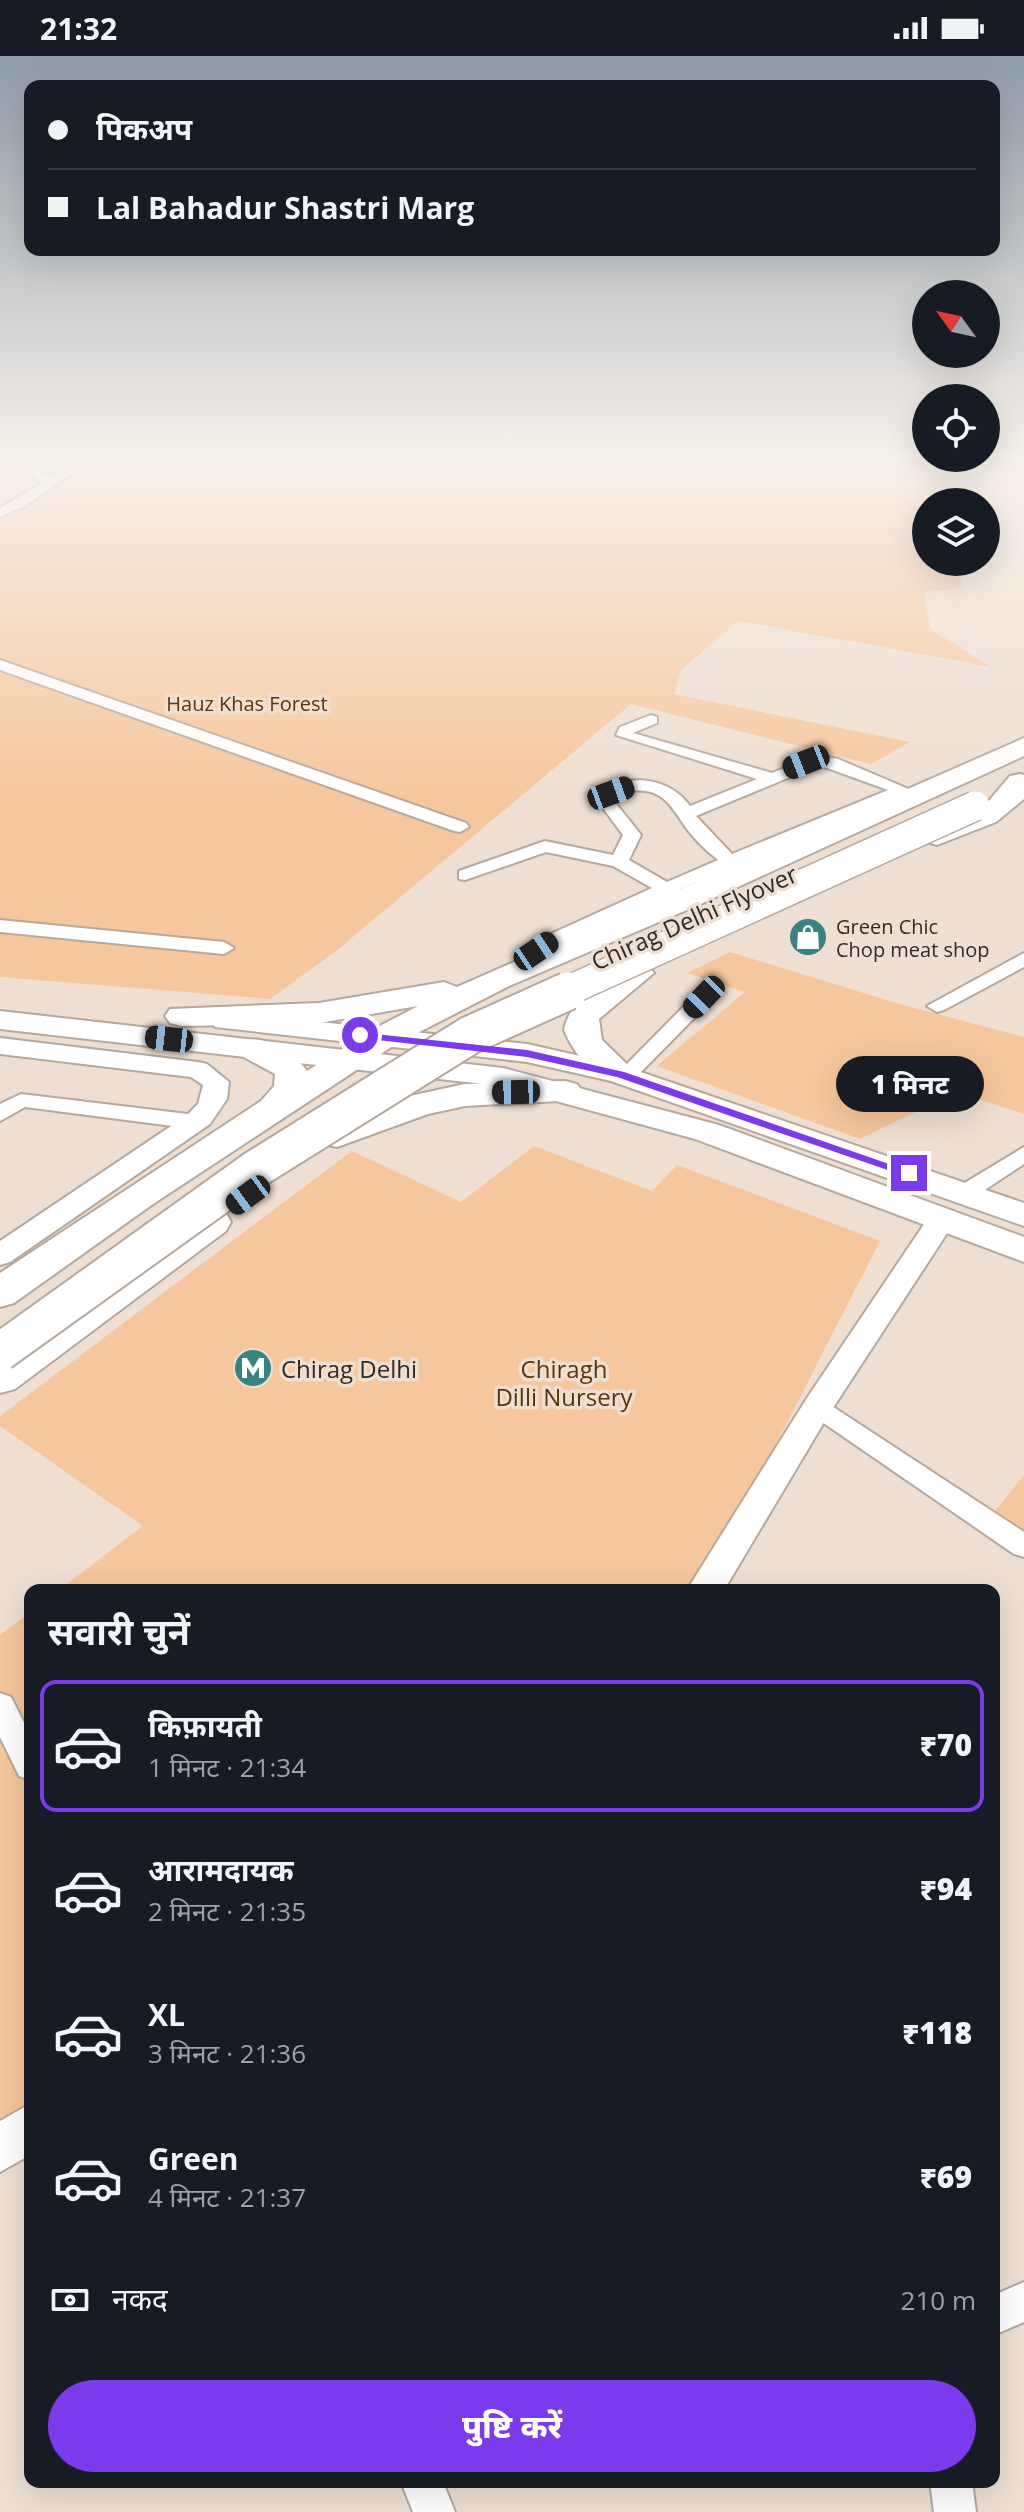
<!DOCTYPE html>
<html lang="hi">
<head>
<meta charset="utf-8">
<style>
  body { margin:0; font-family:"Open Sans","Noto Sans Devanagari",sans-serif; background:#242831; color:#f1f3f6; height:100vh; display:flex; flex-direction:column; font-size:30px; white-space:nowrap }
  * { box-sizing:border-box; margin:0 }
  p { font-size:26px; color:#9ea1a6 }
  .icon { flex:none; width:44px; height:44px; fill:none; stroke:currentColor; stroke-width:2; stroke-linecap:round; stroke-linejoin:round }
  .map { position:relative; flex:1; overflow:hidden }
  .details { position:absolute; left:24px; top:1528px; width:976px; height:904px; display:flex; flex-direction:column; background:#171b24; border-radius:16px; box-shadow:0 8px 32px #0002 }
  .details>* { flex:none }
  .banner { position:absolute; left:24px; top:24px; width:976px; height:176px; border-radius:16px; box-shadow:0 8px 32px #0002; display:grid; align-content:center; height:176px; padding:0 24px; background:#171b24 }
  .needle { width:52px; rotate:303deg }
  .buttons { position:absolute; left:912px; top:224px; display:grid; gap:16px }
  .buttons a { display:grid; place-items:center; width:88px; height:88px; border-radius:50%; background:#171b24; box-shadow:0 8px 32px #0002; font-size:40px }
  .end { position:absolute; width:36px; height:36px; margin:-18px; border:10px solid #7c3aed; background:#fff; box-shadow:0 0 0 4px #fff }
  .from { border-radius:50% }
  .bubble { position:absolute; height:56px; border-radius:28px; background:#171b24; box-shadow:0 8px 32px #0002; font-size:26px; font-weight:800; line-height:56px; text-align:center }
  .car { position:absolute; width:24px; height:48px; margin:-24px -12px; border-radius:10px; box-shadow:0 0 6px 2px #0007; background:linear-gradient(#222 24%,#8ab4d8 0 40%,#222 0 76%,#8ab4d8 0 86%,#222 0) }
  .banner b { display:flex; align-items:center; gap:28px; height:76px; font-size:30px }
  .banner b+b { border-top:2px solid #363941 }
  .banner i { width:20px; height:20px; background:#f1f3f6 }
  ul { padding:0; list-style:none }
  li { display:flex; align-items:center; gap:24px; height:132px; margin:0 16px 12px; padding:0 8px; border:4px solid transparent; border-radius:16px }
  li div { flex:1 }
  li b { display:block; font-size:30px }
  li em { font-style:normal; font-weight:800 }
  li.current { border-color:#7c3aed }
  li>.icon { width:72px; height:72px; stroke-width:1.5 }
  h2 { padding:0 24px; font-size:36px; line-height:96px }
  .pay { display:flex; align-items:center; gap:20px; height:88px; padding:0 24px; font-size:30px }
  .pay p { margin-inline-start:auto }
  .action { display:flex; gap:16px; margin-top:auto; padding:16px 24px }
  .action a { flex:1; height:92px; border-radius:48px; background:#7c3aed; color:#fff; font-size:32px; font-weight:800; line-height:92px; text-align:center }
  .status { display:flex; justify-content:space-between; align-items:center; height:56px; padding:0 40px; background:#171b24; direction:ltr }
  .status svg { height:22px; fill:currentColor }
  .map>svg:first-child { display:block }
  .green { fill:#f6c79c }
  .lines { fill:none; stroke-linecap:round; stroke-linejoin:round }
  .minor-casing { stroke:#b6a89c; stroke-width:4 }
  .tertiary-casing { stroke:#b6a89c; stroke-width:4 }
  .secondary-casing { stroke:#b6a89c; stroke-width:4 }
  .primary-casing { stroke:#b6a89c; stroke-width:4 }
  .minor { fill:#fff; fill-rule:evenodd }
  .tertiary { fill:#fff; fill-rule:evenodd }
  .secondary { fill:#fff; fill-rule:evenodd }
  .primary { fill:#fff; fill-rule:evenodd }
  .primary-bridge-far1-casing { stroke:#b6a89c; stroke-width:32; stroke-linecap:butt }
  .primary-bridge-casing { stroke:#b6a89c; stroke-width:41; stroke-linecap:butt }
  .primary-bridge-far1 { stroke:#fff; stroke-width:29 }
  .primary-bridge { stroke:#fff; stroke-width:37 }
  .route { fill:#7c3aed }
  .labels { text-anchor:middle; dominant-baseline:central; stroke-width:7; stroke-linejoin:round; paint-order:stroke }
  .far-park-label { font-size:20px; fill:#5a350b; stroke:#eedfd2 }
  .far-poi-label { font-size:20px; fill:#312b26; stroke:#eedfd2; text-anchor:start }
  .street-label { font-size:24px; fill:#312b26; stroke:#eedfd2 }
  .poi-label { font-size:24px; fill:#312b26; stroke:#eedfd2; text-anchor:start }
  .park-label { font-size:24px; fill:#5a350b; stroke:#eedfd2 }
</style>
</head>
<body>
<div class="status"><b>21:32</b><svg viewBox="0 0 49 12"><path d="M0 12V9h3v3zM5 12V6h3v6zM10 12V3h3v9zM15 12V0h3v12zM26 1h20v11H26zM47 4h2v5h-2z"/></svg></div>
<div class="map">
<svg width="1024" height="2456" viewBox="0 0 1024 2456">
  <rect width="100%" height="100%" fill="#eedfd2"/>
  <!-- green -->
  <g class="green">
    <path d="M97,400l861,2 1,44h-33v60h35v26l-37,4 6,37 62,38 -254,-46 -56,48 -8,25 236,48 -39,22 -240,-60 -295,247 -66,48 -270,-22v-461l33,-12z"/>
    <path d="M730,896l166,51 128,34v77l-68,-22 -96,47 -203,-73 88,-74 -58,-19z"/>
    <path d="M534,1090l118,45 25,-26 203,76 -158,309 -35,40h-628l84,-64 -143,-100v-10l352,-265 109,51z"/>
    <path d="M1024,1419v63l-32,-23z"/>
    <path d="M30,1556v495l-30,22v-494z"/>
  </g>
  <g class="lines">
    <defs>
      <g id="minor">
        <path d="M5,400h13l32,22 33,-22h15l-75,51 -23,10v-9l42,-25z"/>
        <path d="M0,604l466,163 3,4 -9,5 -6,-1 -454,-161z"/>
        <path d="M651,659l6,2v6l-24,10 139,40 45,-18 21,4 80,34 -8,5 -8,-2 -160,67 8,8 -3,4h-12l-7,-6 -48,20 6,6 -3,4 -18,-3 -107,49 -13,9 -7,15h-14l-3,-4 8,-18 15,-10 108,-49 -39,-22 -67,-14 -81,28 -6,-1v-8l86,-30 68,14 10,-20 -26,-35c24,-30 72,-24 93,6l67,-27 -141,-44 4,-8zM819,709l69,25 -156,64 -36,-38zM631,735c35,-4 41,19 59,42 8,10 18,19 28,27l-51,22 -38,-22 12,-25 -27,-34z"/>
        <path d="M0,864l224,22 10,6 -10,6 -224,-22z"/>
        <path d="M1024,897v14l-80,43 -7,2 -10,-6z"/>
        <path d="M704,935l10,6 -3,4 -78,79h-14l-3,-4 3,-4 78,-79z"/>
        <path d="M21,1038l175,21 11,7 -11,7 -171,-22 -25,14v-17z"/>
        <path d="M1024,1091v17l-50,33h-16l-3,-5 3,-5z"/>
        <path d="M818,1341l206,135v25l-10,-3 -205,-141 -4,-7 4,-7z"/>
        <path d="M0,1637l11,4 19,38v45l-11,-4 -19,-39z"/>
        <path d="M1024,2226v40l-30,13v-40z"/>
        <path d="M401,2426h42l12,30h-42z"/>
        <path d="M930,2426h42l4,30h-42z"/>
      </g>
      <g id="tertiary">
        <path d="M0,982l198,24 9,2 22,18 -2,17 -17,25 -200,138 -10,3v-24l186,-125 12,-12 5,-19 -12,-8 -191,-23z"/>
        <path d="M943,1153l10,2 4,7 -128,196 -105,176h-37l120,-192 126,-187z"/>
        <path d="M30,2048v51l-30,17v-51z"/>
      </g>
      <g id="secondary">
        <path d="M0,955l503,57 216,57 305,112v25l-329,-123 -194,-53 -501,-57z"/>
        <path d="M226,956l301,32 93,21 404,138v23l-413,-145 -84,-19 -312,-35 -4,-6 4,-6z"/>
      </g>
      <g id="primary">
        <path d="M1024,682v18l-330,151 -185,79 -113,58 -243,160 -139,99 -14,4v-34l261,-172 13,-15 1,-12 -35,-19 -5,-7 5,-7c25,-7 53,10 67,30l65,-41 46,-24 -99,17 -137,3 -12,-3 -5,-7 5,-7 149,-6 125,-21 13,5z"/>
        <path d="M1020,718l4,1v24l-28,23 -59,23 -10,-3 -5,-6 5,-6 60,-27 23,-27z"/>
        <path d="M638,907l11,3 5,7 -55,46 3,21 35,34 -5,7c-31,8 -57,-24 -68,-51 5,-30 45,-60 74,-67z"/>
        <path d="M565,1025l12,3 6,8 -6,8 -112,6 -37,8 -91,33 -13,-3 -5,-8 5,-8 81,-31 60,-13z"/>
        <path d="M212,1153l14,4 5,9 -5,9 -211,158 -15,4v-37l198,-143z"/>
      </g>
    </defs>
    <!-- minor casing -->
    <use href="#minor" class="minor-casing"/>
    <!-- tertiary casing -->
    <use href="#tertiary" class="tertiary-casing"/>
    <!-- secondary casing -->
    <use href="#secondary" class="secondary-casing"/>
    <!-- primary casing -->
    <use href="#primary" class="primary-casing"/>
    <!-- minor -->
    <use href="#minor" class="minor"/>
    <!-- tertiary -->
    <use href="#tertiary" class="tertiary"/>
    <!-- secondary -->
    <use href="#secondary" class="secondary"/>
    <!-- primary -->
    <use href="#primary" class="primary"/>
    <defs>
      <path id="primary-bridge-far1" d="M563,937l412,-187"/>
      <path id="primary-bridge" d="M0,1296l254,-182 216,-135 98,-44"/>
    </defs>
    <!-- primary-bridge-far1 casing -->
    <use href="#primary-bridge-far1" class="primary-bridge-far1-casing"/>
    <!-- primary-bridge casing -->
    <use href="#primary-bridge" class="primary-bridge-casing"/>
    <!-- primary-bridge-far1 -->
    <use href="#primary-bridge-far1" class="primary-bridge-far1"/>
    <!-- primary-bridge -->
    <use href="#primary-bridge" class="primary-bridge"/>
  </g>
  <!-- sky -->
  <linearGradient id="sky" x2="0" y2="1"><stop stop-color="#909ca6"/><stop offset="0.54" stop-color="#f7f1eb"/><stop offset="1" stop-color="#f7f1eb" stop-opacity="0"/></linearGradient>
  <rect width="1024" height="744" fill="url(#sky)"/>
  <!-- route -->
  <path class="route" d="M356,976l171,18 97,22 291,101 -10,3 -288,-99 -90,-20 -167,-19z"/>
  <!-- icons -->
  <defs>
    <symbol id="shop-disc" viewBox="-11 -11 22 22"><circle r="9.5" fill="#3a8385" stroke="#eedfd2"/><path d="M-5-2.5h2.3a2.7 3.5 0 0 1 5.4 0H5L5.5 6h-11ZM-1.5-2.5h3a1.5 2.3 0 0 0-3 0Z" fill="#fff"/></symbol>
    <symbol id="metro-disc" viewBox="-11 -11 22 22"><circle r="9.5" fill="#3a8385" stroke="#eedfd2"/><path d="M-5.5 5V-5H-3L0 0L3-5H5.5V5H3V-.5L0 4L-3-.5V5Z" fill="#fff"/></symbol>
  </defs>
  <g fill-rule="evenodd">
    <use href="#shop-disc" x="786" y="859" width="44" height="44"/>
    <use href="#metro-disc" x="231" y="1290" width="44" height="44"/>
  </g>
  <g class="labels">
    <!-- far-park labels -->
    <g class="far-park-label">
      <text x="247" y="647">Hauz Khas Forest</text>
    </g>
    <!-- far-poi labels -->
    <g class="far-poi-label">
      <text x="836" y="870">Green Chic<tspan x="836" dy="23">Chop meat shop</tspan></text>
    </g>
    <!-- street labels -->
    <g class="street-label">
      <text transform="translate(694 861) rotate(-24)">Chirag Delhi Flyover</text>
    </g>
    <!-- poi labels -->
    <g class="poi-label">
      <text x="281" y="1312">Chirag Delhi</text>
    </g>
    <!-- park labels -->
    <g class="park-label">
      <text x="564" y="1312">Chiragh<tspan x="564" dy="28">Dilli Nursery</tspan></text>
    </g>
  </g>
</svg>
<div class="buttons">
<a><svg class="needle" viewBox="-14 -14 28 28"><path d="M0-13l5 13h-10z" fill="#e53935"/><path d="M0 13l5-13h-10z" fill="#9ea1a6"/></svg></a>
<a><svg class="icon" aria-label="locate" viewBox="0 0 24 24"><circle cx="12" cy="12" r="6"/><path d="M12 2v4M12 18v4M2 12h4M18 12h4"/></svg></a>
<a><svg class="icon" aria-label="layers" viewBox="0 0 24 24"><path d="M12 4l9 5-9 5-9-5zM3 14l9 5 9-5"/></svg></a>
</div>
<i class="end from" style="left:360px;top:979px"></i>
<i class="end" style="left:909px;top:1117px"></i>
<div class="bubble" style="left:836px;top:1000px;width:148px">1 मिनट</div>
<i class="car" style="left:806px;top:706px;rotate:248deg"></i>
<i class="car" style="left:611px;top:737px;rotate:70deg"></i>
<i class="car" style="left:536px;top:895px;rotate:56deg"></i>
<i class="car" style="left:704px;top:941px;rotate:224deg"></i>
<i class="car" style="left:169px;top:983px;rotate:276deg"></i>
<i class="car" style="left:516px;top:1036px;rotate:269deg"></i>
<i class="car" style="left:248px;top:1139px;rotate:234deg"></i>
<div class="banner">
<b><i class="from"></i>पिकअप</b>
<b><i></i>Lal Bahadur Shastri Marg</b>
</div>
<section class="details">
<h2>सवारी चुनें</h2>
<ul>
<li class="current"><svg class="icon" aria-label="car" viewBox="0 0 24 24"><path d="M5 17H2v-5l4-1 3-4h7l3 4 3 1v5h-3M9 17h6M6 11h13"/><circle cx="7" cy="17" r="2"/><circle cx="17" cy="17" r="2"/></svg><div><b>किफ़ायती</b><p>1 मिनट · 21:34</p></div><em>₹70</em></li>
<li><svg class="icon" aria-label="car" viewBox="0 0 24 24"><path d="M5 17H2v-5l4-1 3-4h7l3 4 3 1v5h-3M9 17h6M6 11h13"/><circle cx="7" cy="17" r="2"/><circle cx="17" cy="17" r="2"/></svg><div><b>आरामदायक</b><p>2 मिनट · 21:35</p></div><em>₹94</em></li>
<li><svg class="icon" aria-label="car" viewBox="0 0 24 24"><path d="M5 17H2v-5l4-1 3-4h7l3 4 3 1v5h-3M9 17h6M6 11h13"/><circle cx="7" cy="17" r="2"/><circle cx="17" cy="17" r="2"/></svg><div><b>XL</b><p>3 मिनट · 21:36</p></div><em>₹118</em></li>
<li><svg class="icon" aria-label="car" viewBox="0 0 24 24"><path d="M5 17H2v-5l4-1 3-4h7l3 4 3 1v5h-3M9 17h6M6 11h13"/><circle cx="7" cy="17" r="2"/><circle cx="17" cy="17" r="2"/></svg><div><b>Green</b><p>4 मिनट · 21:37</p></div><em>₹69</em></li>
</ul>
<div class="pay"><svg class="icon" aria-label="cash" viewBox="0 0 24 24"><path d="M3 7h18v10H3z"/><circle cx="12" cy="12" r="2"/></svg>नकद<p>210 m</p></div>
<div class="action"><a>पुष्टि करें</a></div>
</section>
</div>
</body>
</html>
